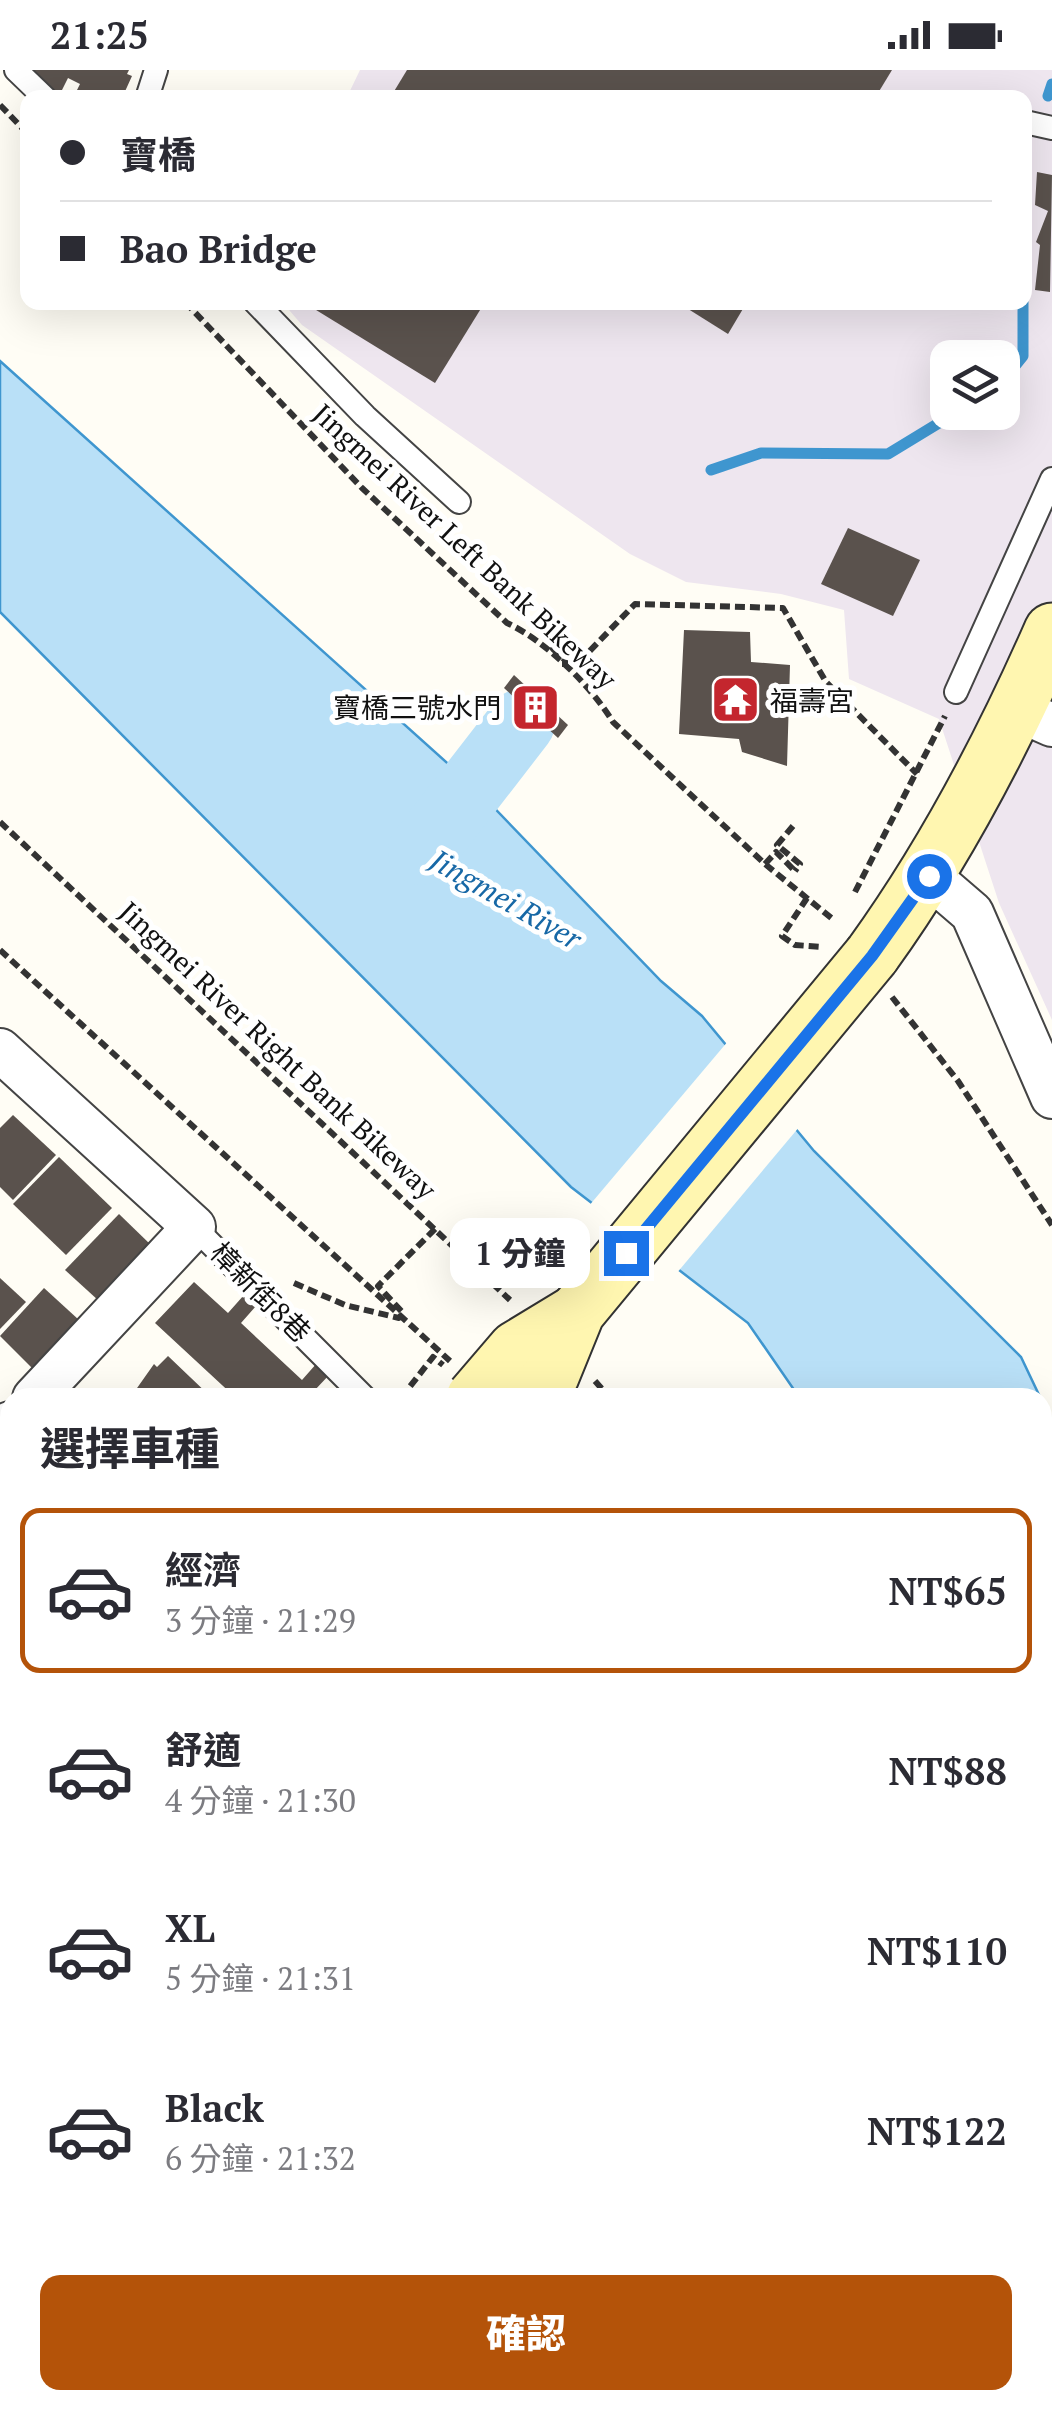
<!DOCTYPE html>
<html lang="zh-TW">
<head>
<meta charset="utf-8">
<style>
  body { margin:0; font-family:"PT Serif","Noto Sans TC",serif; background:#f2f2f3; color:#2b2b33; height:100vh; display:flex; flex-direction:column; font-size:38px; white-space:nowrap }
  * { box-sizing:border-box; margin:0 }
  p { font-size:32px; color:#7c7c81 }
  .icon { flex:none; width:55px; height:55px; fill:none; stroke:currentColor; stroke-width:2; stroke-linecap:round; stroke-linejoin:round }
  .map { position:relative; flex:1; overflow:hidden }
  .drawer { position:absolute; left:0px; top:1318px; width:1052px; height:1022px; display:flex; flex-direction:column; background:#fff; border-radius:30px 30px 0 0; box-shadow:0 10px 40px #0002 }
  .drawer>* { flex:none }
  .top-card { position:absolute; left:20px; top:20px; width:1012px; height:220px; border-radius:20px; box-shadow:0 10px 40px #0002; display:grid; align-content:center; height:220px; padding:0 40px; background:#fff }
  .buttons { position:absolute; left:930px; top:270px; display:grid; gap:20px }
  .buttons a { display:grid; place-items:center; width:90px; height:90px; border-radius:20px; background:#fff; box-shadow:0 10px 40px #0002; font-size:50px }
  .end { position:absolute; width:45px; height:45px; margin:-22px; border:12px solid #1a73e8; background:#fff; box-shadow:0 0 0 5px #fff }
  .from { border-radius:50% }
  .bubble { position:absolute; height:70px; border-radius:20px; background:#fff; box-shadow:0 10px 40px #0002; font-size:32px; font-weight:800; line-height:70px; text-align:center }
  .top-card b { display:flex; align-items:center; gap:35px; height:95px; font-size:38px }
  .top-card b+b { border-top:2px solid #e1e1e2 }
  .top-card i { width:25px; height:25px; background:#2b2b33 }
  ul { padding:0; list-style:none }
  li { display:flex; align-items:center; gap:30px; height:165px; margin:0 20px 15px; padding:0 20px; border:5px solid transparent; border-radius:20px }
  li div { flex:1 }
  li b { display:block; font-size:38px }
  li em { font-style:normal; font-weight:800 }
  li.current { border-color:#b45309 }
  li>.icon { width:90px; height:90px; stroke-width:1.5 }
  h2 { padding:0 40px; font-size:45px; line-height:120px }
  .primary-button { display:flex; gap:20px; margin-top:auto; padding:20px 40px }
  .primary-button a { flex:1; height:115px; border-radius:20px; background:#b45309; color:#fff; font-size:40px; font-weight:800; line-height:115px; text-align:center }
  .status { display:flex; justify-content:space-between; align-items:center; height:70px; padding:0 50px; background:#fff; direction:ltr }
  .status svg { height:28px; fill:currentColor }
  .map>svg:first-child { display:block }
  .industrial { fill:#eee6ef; fill-rule:evenodd }
  .water { fill:#b9e0f7; stroke:#3f96cf; stroke-width:2.5 }
  .pier { fill:#fffdf5 }
  .lines { fill:none; stroke-linecap:round; stroke-linejoin:round }
  .stream { stroke:#3f96cf; stroke-width:11 }
  .river { stroke:#b9e0f7; stroke-width:68 }
  .building { fill:#5a524d }
  .lane-casing { stroke:#444; stroke-width:26 }
  .street-casing { stroke:#444; stroke-width:46 }
  .secondary-casing { stroke:#333; stroke-width:59 }
  .path { stroke:#333; stroke-width:6; stroke-dasharray:10 5; stroke-linecap:butt }
  .lane { stroke:#fff; stroke-width:22 }
  .street { stroke:#fff; stroke-width:42 }
  .secondary { stroke:#fff6b0; stroke-width:55 }
  .secondary-bridge-casing { stroke:#333; stroke-width:59; stroke-linecap:butt }
  .secondary-bridge { stroke:#fff6b0; stroke-width:55 }
  .route { stroke:#1a73e8; stroke-width:12 }
  .labels { text-anchor:middle; dominant-baseline:central; stroke-width:10; stroke-linejoin:round; paint-order:stroke }
  .street-label { font-size:28px; fill:#111; stroke:#fff }
  .poi-label { font-size:28px; fill:#111; stroke:#fff; text-anchor:start }
  .water-label { font-size:30px; font-style:italic; fill:#1768a6; stroke:#fff }
</style>
</head>
<body>
<div class="status"><b>21:25</b><svg viewBox="0 0 49 12"><path d="M0 12V9h3v3zM5 12V6h3v6zM10 12V3h3v9zM15 12V0h3v12zM26 1h20v11H26zM47 4h2v5h-2z"/></svg></div>
<div class="map">
<svg width="1052" height="2339" viewBox="0 0 1052 2339">
  <rect width="100%" height="100%" fill="#fffdf5"/>
  <!-- industrial -->
  <path class="industrial" d="M360,0h692v950l-53,-117 -60,-184 -90,-40 -5,-69 -63,-16 -95,-12 -56,-28 -328,-229 -19,-22 742,-1v-204l-678,-1zM948,288h54v54h-54z"/>
  <!-- water -->
  <g class="water">
    <path d="M0,291l475,427 186,193 41,35 112,135 207,206 19,40h-241l-51,-74 -177,-136 -571,-575z"/>
    <path d="M1042,1334l10,21v376l-10,-18z"/>
  </g>
  <!-- pier -->
  <path class="pier" d="M729,970l71,86 -124,148 -88,-67z"/>
  <g class="lines">
    <!-- stream -->
    <g class="stream">
      <path d="M1048,26l4,-12"/>
      <path d="M1025,86l1,-3"/>
      <path d="M1002,312l21,-26v-54"/>
      <path d="M711,400l50,-17 127,1 69,-42"/>
    </g>
    <!-- river -->
    <path class="river" d="M422,781l99,-128"/>
  </g>
  <!-- building -->
  <g class="building">
    <path d="M22,0h107l-2,4 5,2 -10,22h-49l7,-14 -12,-6 -9,18z"/>
    <path d="M407,0h485l-17,28h-485z"/>
    <path d="M1037,102l15,3 -2,117 -15,-2 5,-45 -4,-3 12,-31 -13,-6z"/>
    <path d="M303,232h182l-50,81z"/>
    <path d="M677,232h70l-19,32z"/>
    <path d="M848,458l72,32 -27,56 -72,-32z"/>
    <path d="M684,560l66,2 1,30 39,3 -3,101 -45,-14 -3,-13 -60,-5z"/>
    <path d="M514,605l54,50 -10,13 -54,-50z"/>
    <path d="M13,1045l43,40 -43,45 -13,-13v-59z"/>
    <path d="M59,1087l53,51 -46,47 -53,-51z"/>
    <path d="M119,1144l33,32 -53,55 -34,-31z"/>
    <path d="M0,1208l26,24 -26,27z"/>
    <path d="M194,1212l34,31 16,-18 12,11 -15,17 61,57 15,-17 13,11 -16,17 7,7h-85l-81,-75z"/>
    <path d="M44,1218l35,32 -45,50 -34,-34z"/>
    <path d="M168,1286l44,42h-82l24,-34 3,3z"/>
    <path d="M7,1386l3,78 -10,11v-82z"/>
    <path d="M0,1563l10,11v14l-10,10z"/>
    <path d="M10,1909v167l-10,8v-165z"/>
    <path d="M0,2260l10,8v59l-10,-8z"/>
    <path d="M1042,2319l10,20h-68l-5,-9h63z"/>
    <path d="M16,2330h38l6,9h-48l-3,-4z"/>
    <path d="M278,2330h78l-11,9h-60z"/>
    <path d="M433,2330h69l6,9h-69z"/>
    <path d="M515,2330h44l-15,9h-23z"/>
    <path d="M773,2330h119l4,9h-119z"/>
  </g>
  <g class="lines">
    <defs>
      <g id="lane">
        <path d="M16,0l29,28"/>
        <path d="M147,28l9,-28"/>
        <path d="M1025,52l27,6"/>
        <path d="M255,232l110,114 94,86"/>
        <path d="M956,622l96,-213"/>
        <path d="M194,1157l171,171"/>
        <path d="M136,2330l5,9"/>
        <path d="M400,2330l5,9"/>
        <path d="M602,2330l4,9"/>
        <path d="M624,2339l17,-9"/>
      </g>
      <g id="street">
        <path d="M1018,640l34,15"/>
        <path d="M929,806l43,37 80,184"/>
        <path d="M0,980l194,177 -160,171"/>
        <path d="M0,1364l10,-11"/>
        <path d="M0,1772l10,9"/>
      </g>
      <g id="secondary">
        <path d="M872,885c73,-101 130,-210 180,-324"/>
        <path d="M0,1842l10,-11"/>
        <path d="M1042,2116l10,19"/>
      </g>
    </defs>
    <!-- lane casing -->
    <use href="#lane" class="lane-casing"/>
    <!-- street casing -->
    <use href="#street" class="street-casing"/>
    <!-- secondary casing -->
    <use href="#secondary" class="secondary-casing"/>
    <!-- path -->
    <g class="path">
      <path d="M0,35l28,29"/>
      <path d="M185,232l177,186 145,135c39,18 84,63 106,99l152,142 70,57"/>
      <path d="M565,597v-7l-12,-11 6,-7 21,19 55,-57 148,4 43,74 91,92"/>
      <path d="M0,752l510,478"/>
      <path d="M793,756l-16,19 23,19 -5,7"/>
      <path d="M765,794l11,-12 19,19"/>
      <path d="M855,822l90,-176"/>
      <path d="M807,828l-25,38 13,9 28,2"/>
      <path d="M0,880l450,411"/>
      <path d="M892,927l66,84 94,144"/>
      <path d="M294,1213l51,22 54,13 4,-5 -25,-27 58,-58"/>
      <path d="M595,1311l15,17"/>
      <path d="M401,1328l32,-41 10,8"/>
      <path d="M1042,1945l10,18"/>
      <path d="M216,2330l7,9"/>
      <path d="M172,2339l12,-9"/>
      <path d="M355,2339l14,-9"/>
    </g>
    <!-- lane -->
    <use href="#lane" class="lane"/>
    <!-- street -->
    <use href="#street" class="street"/>
    <!-- secondary -->
    <use href="#secondary" class="secondary"/>
    <defs>
      <g id="secondary-bridge">
        <path d="M474,1328l42,-49 61,-37"/>
        <path d="M532,1328l19,-22 26,-64 295,-357"/>
      </g>
    </defs>
    <!-- secondary-bridge casing -->
    <use href="#secondary-bridge" class="secondary-bridge-casing"/>
    <!-- secondary-bridge -->
    <use href="#secondary-bridge" class="secondary-bridge"/>
  </g>
  <g class="lines">
    <!-- route -->
    <path class="route" d="M626,1183l246,-297 57,-80"/>
  </g>
  <!-- icons -->
  <defs>
    <symbol id="temple-square" viewBox="-11 -11 22 22"><rect x="-9" y="-9" width="18" height="18" rx="4" fill="#c4262e" stroke="#fff"/><path d="M0-6L5-2H3V0L6.5 2.5H4V6H1.5V3h-3V6H-4V2.5H-6.5L-3 0V-2H-5Z" fill="#fff"/></symbol>
    <symbol id="building-square" viewBox="-11 -11 22 22"><rect x="-9" y="-9" width="18" height="18" rx="4" fill="#c4262e" stroke="#fff"/><path d="M-4-6H4V6H1V3H-1V6H-4ZM-2.5-4.3h1.7v1.8h-1.7ZM.8-4.3h1.7v1.8H.8ZM-2.5-1h1.7V.8h-1.7ZM.8-1h1.7V.8H.8Z" fill="#fff"/></symbol>
  </defs>
  <g fill-rule="evenodd">
    <use href="#temple-square" x="708" y="602" width="55" height="55"/>
    <use href="#building-square" x="508" y="610" width="55" height="55"/>
  </g>
  <g class="labels">
    <!-- street labels -->
    <g class="street-label">
      <text transform="translate(465 476) rotate(43)">Jingmei River Left Bank Bikeway</text>
      <text transform="translate(278 980) rotate(43)">Jingmei River Right Bank Bikeway</text>
      <text transform="translate(261 1222) rotate(45)">樟新街8巷</text>
    </g>
    <!-- poi labels -->
    <g class="poi-label">
      <text x="770" y="630">福壽宮</text>
      <text x="501" y="637" text-anchor="end">寶橋三號水門</text>
    </g>
    <!-- water labels -->
    <g class="water-label">
      <text transform="translate(506 829) rotate(30)">Jingmei River</text>
    </g>
  </g>
</svg>
<div class="buttons">
<a><svg class="icon" aria-label="layers" viewBox="0 0 24 24"><path d="M12 4l9 5-9 5-9-5zM3 14l9 5 9-5"/></svg></a>
</div>
<i class="end from" style="left:929px;top:806px"></i>
<i class="end" style="left:626px;top:1183px"></i>
<div class="bubble" style="left:450px;top:1148px;width:140px">1 分鐘</div>
<div class="top-card">
<b><i class="from"></i>寶橋</b>
<b><i></i>Bao Bridge</b>
</div>
<section class="drawer">
<h2>選擇車種</h2>
<ul>
<li class="current"><svg class="icon" aria-label="car" viewBox="0 0 24 24"><path d="M5 17H2v-5l4-1 3-4h7l3 4 3 1v5h-3M9 17h6M6 11h13"/><circle cx="7" cy="17" r="2"/><circle cx="17" cy="17" r="2"/></svg><div><b>經濟</b><p>3 分鐘 · 21:29</p></div><em>NT$65</em></li>
<li><svg class="icon" aria-label="car" viewBox="0 0 24 24"><path d="M5 17H2v-5l4-1 3-4h7l3 4 3 1v5h-3M9 17h6M6 11h13"/><circle cx="7" cy="17" r="2"/><circle cx="17" cy="17" r="2"/></svg><div><b>舒適</b><p>4 分鐘 · 21:30</p></div><em>NT$88</em></li>
<li><svg class="icon" aria-label="car" viewBox="0 0 24 24"><path d="M5 17H2v-5l4-1 3-4h7l3 4 3 1v5h-3M9 17h6M6 11h13"/><circle cx="7" cy="17" r="2"/><circle cx="17" cy="17" r="2"/></svg><div><b>XL</b><p>5 分鐘 · 21:31</p></div><em>NT$110</em></li>
<li><svg class="icon" aria-label="car" viewBox="0 0 24 24"><path d="M5 17H2v-5l4-1 3-4h7l3 4 3 1v5h-3M9 17h6M6 11h13"/><circle cx="7" cy="17" r="2"/><circle cx="17" cy="17" r="2"/></svg><div><b>Black</b><p>6 分鐘 · 21:32</p></div><em>NT$122</em></li>
</ul>
<div class="primary-button"><a>確認</a></div>
</section>
</div>
</body>
</html>
